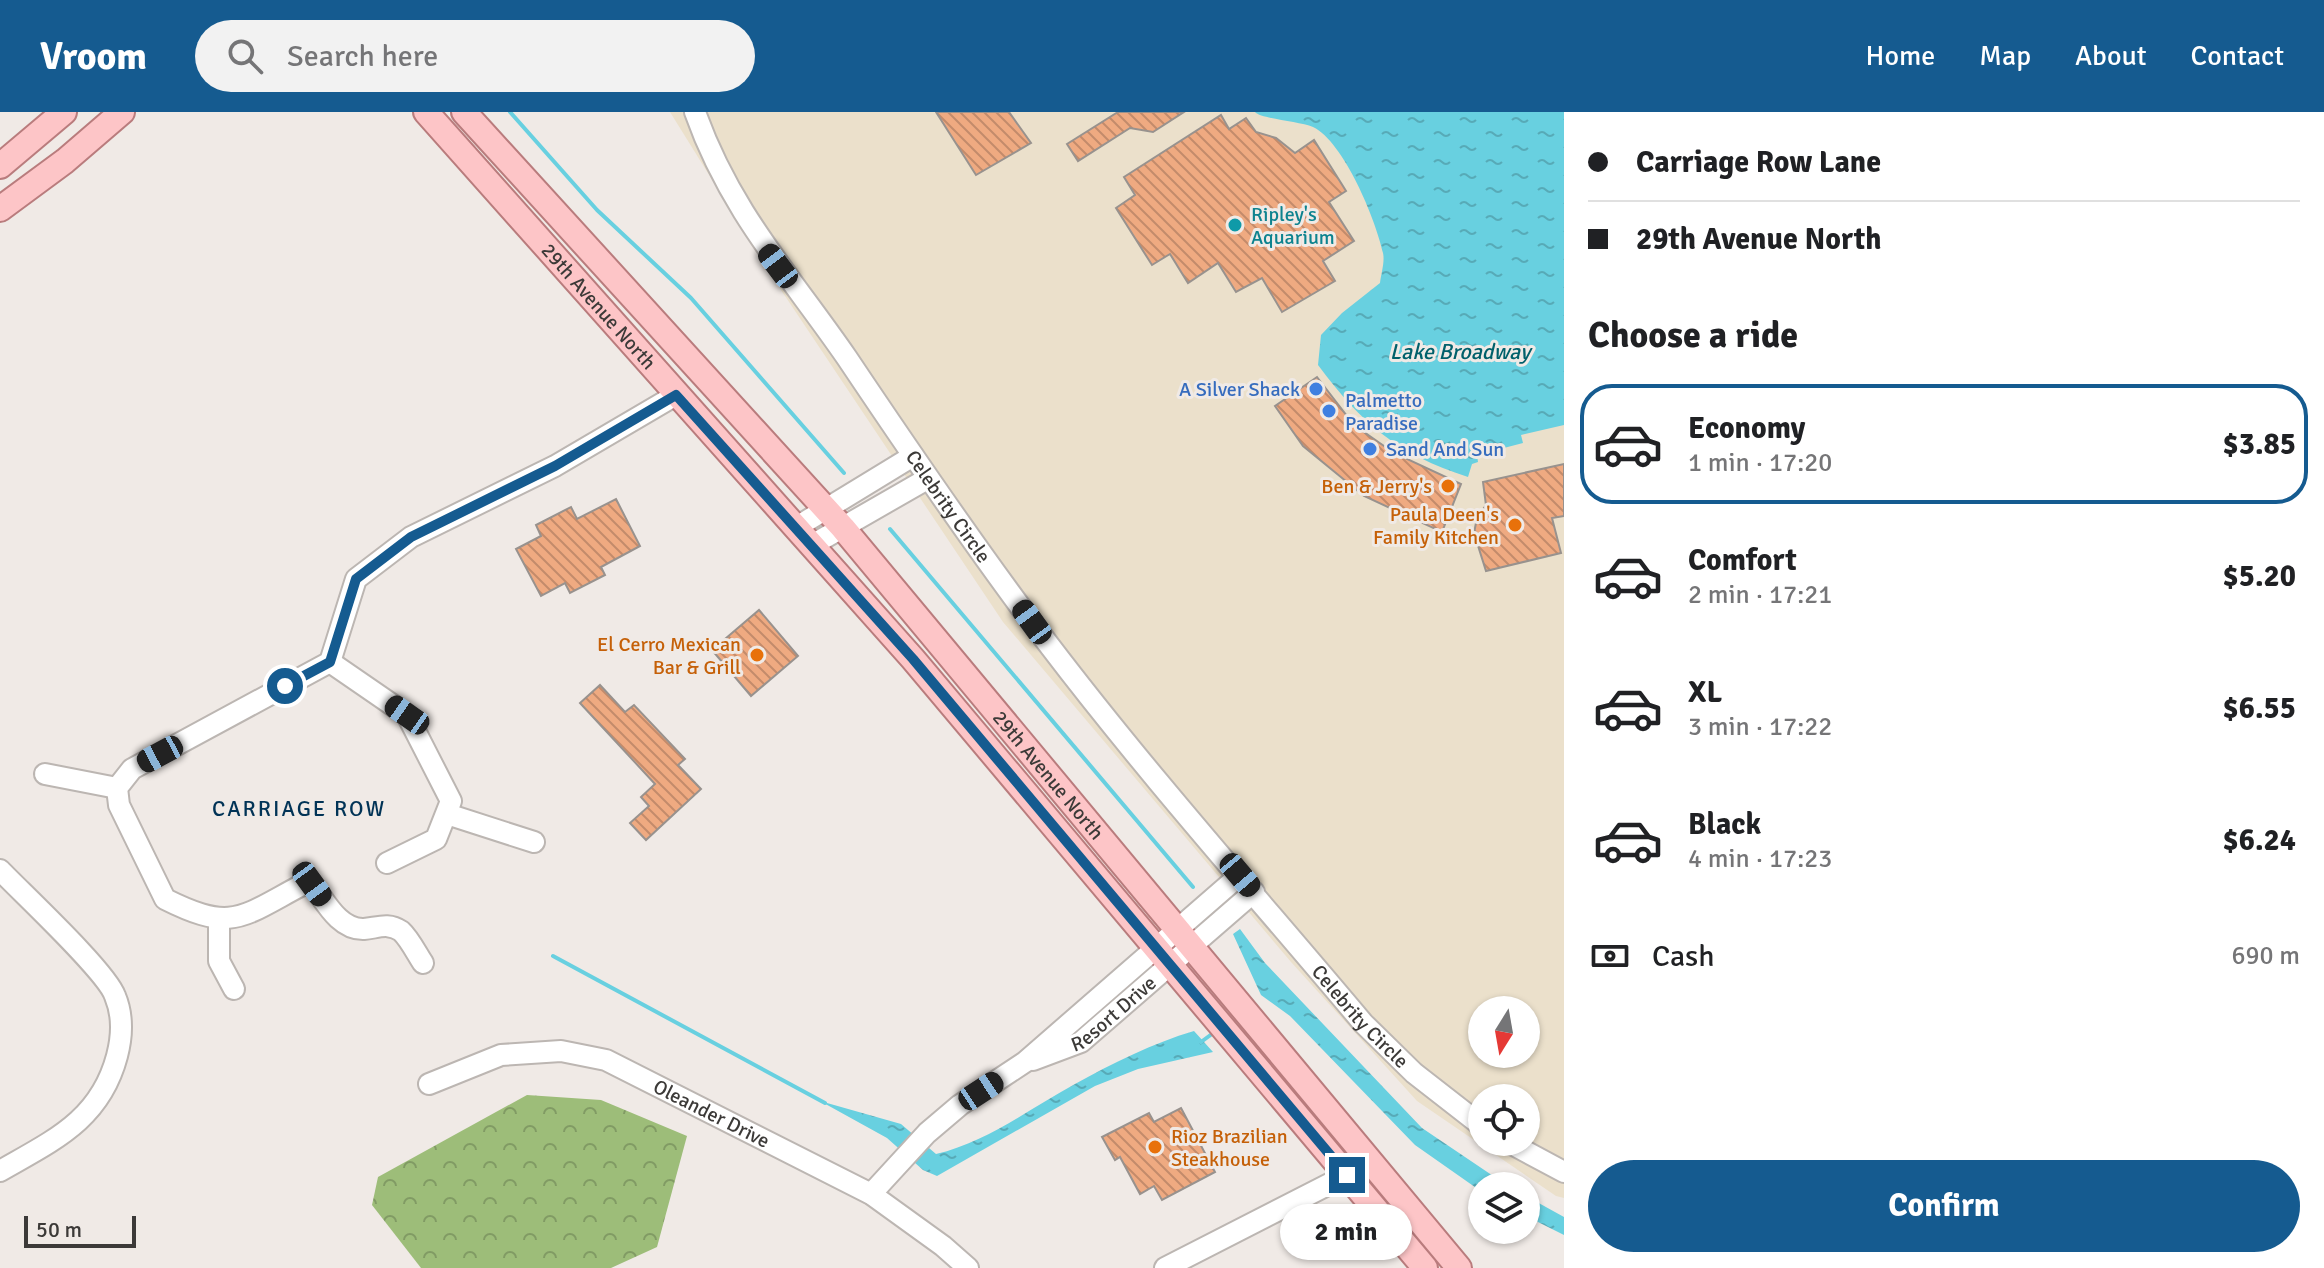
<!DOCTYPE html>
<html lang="en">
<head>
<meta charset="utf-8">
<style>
  body { margin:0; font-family:Signika,sans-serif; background:#f2f2f2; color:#202124; height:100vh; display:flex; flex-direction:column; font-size:30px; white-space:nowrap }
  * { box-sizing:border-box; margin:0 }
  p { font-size:26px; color:#757577 }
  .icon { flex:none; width:44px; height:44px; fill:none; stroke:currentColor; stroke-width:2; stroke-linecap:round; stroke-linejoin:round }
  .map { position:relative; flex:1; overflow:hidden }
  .sheet { display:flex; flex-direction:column; background:#fff; width:760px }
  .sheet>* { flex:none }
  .banner { display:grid; align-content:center; height:176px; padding:0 24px; background:#fff }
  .needle { width:52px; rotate:191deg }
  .controls { position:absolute; left:1468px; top:884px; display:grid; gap:16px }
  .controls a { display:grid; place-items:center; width:72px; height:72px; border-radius:50%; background:#fff; box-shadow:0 2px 6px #0004; font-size:40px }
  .scale { position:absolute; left:24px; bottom:20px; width:112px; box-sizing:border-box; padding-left:8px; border:4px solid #3c3a38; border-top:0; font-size:22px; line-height:28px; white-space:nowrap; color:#3c3a38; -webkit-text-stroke:6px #f0eae6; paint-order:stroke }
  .end { position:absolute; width:36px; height:36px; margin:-18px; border:10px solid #155b90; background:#fff; box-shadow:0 0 0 4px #fff }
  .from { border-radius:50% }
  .bubble { position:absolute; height:56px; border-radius:28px; background:#fff; box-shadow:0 2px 6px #0004; font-size:26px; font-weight:800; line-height:56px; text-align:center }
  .car { position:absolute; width:24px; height:48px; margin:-24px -12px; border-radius:10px; box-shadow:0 0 6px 2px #0007; background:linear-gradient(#222 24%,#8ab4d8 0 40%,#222 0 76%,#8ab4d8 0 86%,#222 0) }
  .banner b { display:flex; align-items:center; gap:28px; height:76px; font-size:30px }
  .banner b+b { border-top:2px solid #e0e0e0 }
  .banner i { width:20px; height:20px; background:#202124 }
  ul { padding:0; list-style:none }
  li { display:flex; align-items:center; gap:24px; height:120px; margin:0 16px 12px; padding:0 8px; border:4px solid transparent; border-radius:32px }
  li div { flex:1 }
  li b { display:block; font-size:30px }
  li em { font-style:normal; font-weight:800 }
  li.on { border-color:#155b90 }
  li>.icon { width:72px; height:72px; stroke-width:1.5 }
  h2 { padding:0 24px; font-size:36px; line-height:96px }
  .pay { display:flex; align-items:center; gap:20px; height:88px; padding:0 24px; font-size:30px }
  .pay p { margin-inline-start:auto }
  .action { display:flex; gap:16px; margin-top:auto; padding:16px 24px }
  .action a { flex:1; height:92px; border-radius:48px; background:#155b90; color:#fff; font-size:32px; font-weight:800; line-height:92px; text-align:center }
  header { display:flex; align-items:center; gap:48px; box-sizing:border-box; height:112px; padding:0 40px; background:#155b90; color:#fff }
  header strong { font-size:38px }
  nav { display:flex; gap:44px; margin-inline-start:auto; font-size:28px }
  .search { width:560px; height:72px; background:#f2f2f2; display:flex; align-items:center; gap:20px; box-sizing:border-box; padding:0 28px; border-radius:44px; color:#757577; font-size:30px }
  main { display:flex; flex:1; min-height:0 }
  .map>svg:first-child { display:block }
  .commercial { fill:#ebe0cb; fill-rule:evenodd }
  .forest { fill:url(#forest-crowns) }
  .water { fill:url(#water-ripples) }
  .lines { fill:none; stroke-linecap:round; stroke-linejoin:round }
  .stream { stroke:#68d0e0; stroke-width:4 }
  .building { fill:url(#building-back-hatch); stroke:#98928e; stroke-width:2 }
  .minor-casing { stroke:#bcb6b2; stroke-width:24 }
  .major-casing { stroke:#b97c7d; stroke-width:28 }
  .minor { stroke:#fff; stroke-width:20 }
  .major { stroke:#fdc5c7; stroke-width:24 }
  .route { stroke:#155b90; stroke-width:10 }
  .culture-dot { fill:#0f9aa8; stroke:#f0eae6; stroke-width:3 }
  .shop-dot { fill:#3f7fe0; stroke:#f0eae6; stroke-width:3 }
  .food-dot { fill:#e8710a; stroke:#f0eae6; stroke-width:3 }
  .labels { text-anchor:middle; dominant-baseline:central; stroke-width:6; stroke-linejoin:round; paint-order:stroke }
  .culture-label { font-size:20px; fill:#0d838f; stroke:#f0eae6; text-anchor:start }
  .street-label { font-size:20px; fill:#3c3a38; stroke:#f0eae6 }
  .shop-label { font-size:20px; fill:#366cbe; stroke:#f0eae6; text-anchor:start }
  .food-label { font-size:20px; fill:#c56008; stroke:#f0eae6; text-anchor:end }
  .water-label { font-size:22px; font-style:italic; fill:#00606b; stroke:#f0eae6 }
  .neighbourhood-label { font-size:22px; letter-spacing:2px; fill:#013356; stroke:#f0eae6 }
</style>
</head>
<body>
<header>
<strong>Vroom</strong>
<div class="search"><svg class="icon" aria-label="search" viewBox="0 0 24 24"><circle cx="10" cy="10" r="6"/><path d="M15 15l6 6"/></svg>Search here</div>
<nav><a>Home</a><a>Map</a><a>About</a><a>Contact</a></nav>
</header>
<main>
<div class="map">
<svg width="1564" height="1156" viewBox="0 0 1564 1156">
  <defs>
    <pattern id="forest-crowns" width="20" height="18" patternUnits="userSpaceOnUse" patternTransform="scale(2)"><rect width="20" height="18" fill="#9dbd79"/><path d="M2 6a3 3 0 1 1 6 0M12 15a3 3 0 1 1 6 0" fill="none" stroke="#819b64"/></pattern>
    <pattern id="water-ripples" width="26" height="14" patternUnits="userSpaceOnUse" patternTransform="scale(2)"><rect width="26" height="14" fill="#68d0e0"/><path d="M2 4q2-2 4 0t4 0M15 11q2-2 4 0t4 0" fill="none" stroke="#57aab7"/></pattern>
    <pattern id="building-back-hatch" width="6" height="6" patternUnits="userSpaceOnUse" patternTransform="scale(2)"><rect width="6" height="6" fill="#efaa81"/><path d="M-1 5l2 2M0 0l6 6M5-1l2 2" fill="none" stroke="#c38b6b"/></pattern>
  </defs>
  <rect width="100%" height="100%" fill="#f0eae6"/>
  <!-- commercial -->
  <path class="commercial" d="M670,0h894v1086l-8,-2 -139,-95 -126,-139 -288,-340 -228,-341zM1482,898h44v44h-44zM1482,986h44v44h-44z"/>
  <!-- forest -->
  <path class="forest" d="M527,983l74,5 86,36 -30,111 -46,21h-190l-49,-63 6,-28z"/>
  <!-- water -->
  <g class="water">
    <path d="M1255,0h309v313l-43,10 2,8 -46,12 1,7 -6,2 -4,13c-71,-23 -106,-53 -150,-112l3,-30 21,-22 38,-30c1,-9 5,-21 3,-30 -7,-33 -39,-111 -70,-126 -14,-6 -52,-8 -58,-15z"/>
    <path d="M1240,817l25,34 157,165 86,58h-26v6l-67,-47 -125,-129 -29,-21 -28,-61z"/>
    <path d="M1194,919l19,21 -75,17 -43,17 -158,90 -14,-6 -36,-32 -67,-37 81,23 35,30c51,-12 93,-45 139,-70 38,-21 78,-41 119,-53z"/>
    <path d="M1526,1084l38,21v18l-38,-19z"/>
  </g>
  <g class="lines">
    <!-- stream -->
    <g class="stream">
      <path d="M510,0l87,98 94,88 153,175"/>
      <path d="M890,417l303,358"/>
      <path d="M553,844l272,147"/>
      <path d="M1201,930l15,-11"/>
    </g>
  </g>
  <!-- building -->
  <g class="building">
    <path d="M936,0h73l22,31 -55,32z"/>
    <path d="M1118,0h66l-31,20 -23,-4 -52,33 -11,-17z"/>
    <path d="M1221,3l8,14 17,-11 10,14 20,6 19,15 19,-13 32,51 -17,11 25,39 -31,20 12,20 -53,31 -20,-34 -26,14 -18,-29 -30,20 -18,-29 -18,11 -36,-57 19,-13 -11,-18z"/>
    <path d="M1317,265l37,48 40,28 67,31 -19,48 -78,-36 -61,-50 -28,-40z"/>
    <path d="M1564,352v52l-12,2 9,35 -75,18 -12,-38 3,-15 9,-13 -3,-23z"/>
    <path d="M616,387l24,47 -39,21 4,8 -35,18 -5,-10 -24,13 -25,-47 25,-13 -5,-11 35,-18 6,12z"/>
    <path d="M759,498l39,46 -47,40 -39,-46z"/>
    <path d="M600,573l25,27 9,-7 51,54 -7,6 23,24 -55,51 -16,-17 19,-17 -8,-9 14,-13 -75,-81z"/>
    <path d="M1181,996l34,64 -53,28 -8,-14 -14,8 -20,-37 -5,3 -13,-23 47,-24 5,9z"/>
  </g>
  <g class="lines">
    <defs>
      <g id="minor">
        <path id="s1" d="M695,0c35,99 94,162 152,246 65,97 131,194 202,287 99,130 209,253 314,378l51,50 68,53"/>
        <path d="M795,416l118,-72"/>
        <path d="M812,433l115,-66"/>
        <path d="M330,550l77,53 44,86 -15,38 -49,24"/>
        <path d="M45,662l72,14"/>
        <path d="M447,702l87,28"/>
        <path d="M0,758c22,23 107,102 115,126 8,19 7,41 2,60 -17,64 -63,84 -117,115"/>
        <path d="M219,807v42l15,28"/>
        <path d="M423,851c-6,-9 -14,-25 -22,-32 -13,-9 -24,-3 -37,-2 -25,1 -39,-28 -52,-45h-8c-63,33 -71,49 -139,15l-46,-94 -2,-17 15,-19 198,-107 26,-83 55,-42 144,-71 121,-71"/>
        <path id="s2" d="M1033,948l48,-18 173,-150"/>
        <path id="s3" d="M429,972l72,-29 60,-4 45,9 265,134 72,52 25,22"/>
        <path d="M1508,1030l56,30"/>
        <path d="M871,1082l56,-61 33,-28 65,-43 215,-187"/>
        <path d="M1165,1156l182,-93"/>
      </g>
      <g id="major">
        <path id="s4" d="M426,0l487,547 512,609"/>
        <path id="s5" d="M464,0l379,416 616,740"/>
        <path d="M0,54l64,-54"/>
        <path d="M0,97l65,-48 57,-49"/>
      </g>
    </defs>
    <!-- minor casing -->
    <use href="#minor" class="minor-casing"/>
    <!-- major casing -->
    <use href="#major" class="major-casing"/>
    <!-- minor -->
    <use href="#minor" class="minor"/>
    <!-- major -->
    <use href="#major" class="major"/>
  </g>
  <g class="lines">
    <!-- route -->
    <path class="route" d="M285,574l45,-24 26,-83 55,-42 144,-71 121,-71 237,264 434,516"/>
  </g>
  <!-- markers -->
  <circle class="culture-dot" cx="1235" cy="113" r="8"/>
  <g class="shop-dot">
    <circle cx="1316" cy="277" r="8"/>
    <circle cx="1329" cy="299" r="8"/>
    <circle cx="1370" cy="337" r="8"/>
  </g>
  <g class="food-dot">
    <circle cx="1448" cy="374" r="8"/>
    <circle cx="1515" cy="413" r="8"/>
    <circle cx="757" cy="543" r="8"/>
    <circle cx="1155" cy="1035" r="8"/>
  </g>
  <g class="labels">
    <!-- culture labels -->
    <g class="culture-label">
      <text x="1251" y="102">Ripley's<tspan x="1251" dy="23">Aquarium</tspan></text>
    </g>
    <!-- street labels -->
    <g class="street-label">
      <text stroke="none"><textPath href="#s4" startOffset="260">29th Avenue North</textPath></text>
      <text stroke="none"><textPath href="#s1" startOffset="470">Celebrity Circle</textPath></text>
      <text stroke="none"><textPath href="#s5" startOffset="884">29th Avenue North</textPath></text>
      <text stroke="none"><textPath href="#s2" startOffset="94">Resort Drive</textPath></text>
      <text stroke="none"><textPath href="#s1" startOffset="1126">Celebrity Circle</textPath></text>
      <text stroke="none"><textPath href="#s3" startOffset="302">Oleander Drive</textPath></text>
    </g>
    <!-- shop labels -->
    <g class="shop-label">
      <text x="1300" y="277" text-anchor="end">A Silver Shack</text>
      <text x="1345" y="288">Palmetto<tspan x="1345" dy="23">Paradise</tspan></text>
      <text x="1386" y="337">Sand And Sun</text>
    </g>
    <!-- food labels -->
    <g class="food-label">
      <text x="1432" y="374">Ben &amp; Jerry's</text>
      <text x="1499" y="402">Paula Deen's<tspan x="1499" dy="23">Family Kitchen</tspan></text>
      <text x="741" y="532">El Cerro Mexican<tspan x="741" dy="23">Bar &amp; Grill</tspan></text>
      <text x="1171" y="1024" text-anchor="start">Rioz Brazilian<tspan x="1171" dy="23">Steakhouse</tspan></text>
    </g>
    <!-- water labels -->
    <g class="water-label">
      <text x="1460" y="239">Lake Broadway</text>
    </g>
    <!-- neighbourhood labels -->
    <g class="neighbourhood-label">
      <text x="299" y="696">CARRIAGE ROW</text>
    </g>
  </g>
</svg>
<div class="controls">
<a><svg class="needle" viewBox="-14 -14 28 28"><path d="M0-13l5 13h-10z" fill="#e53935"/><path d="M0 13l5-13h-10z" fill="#757577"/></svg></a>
<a><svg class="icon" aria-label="locate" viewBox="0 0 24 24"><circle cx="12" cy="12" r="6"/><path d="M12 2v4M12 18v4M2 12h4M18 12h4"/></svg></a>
<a><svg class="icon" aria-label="layers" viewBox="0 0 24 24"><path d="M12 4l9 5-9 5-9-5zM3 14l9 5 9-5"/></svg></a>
</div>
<div class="scale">50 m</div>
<i class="end from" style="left:285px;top:574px"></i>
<i class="end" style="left:1347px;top:1063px"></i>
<div class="bubble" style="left:1280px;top:1092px;width:132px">2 min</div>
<i class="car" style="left:778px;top:154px;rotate:323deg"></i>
<i class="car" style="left:1032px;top:510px;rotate:324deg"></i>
<i class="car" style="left:407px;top:603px;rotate:305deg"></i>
<i class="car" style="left:160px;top:642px;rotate:242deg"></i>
<i class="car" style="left:1240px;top:763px;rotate:140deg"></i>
<i class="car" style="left:312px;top:772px;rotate:144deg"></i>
<i class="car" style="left:981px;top:979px;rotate:57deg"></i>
</div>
<section class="sheet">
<div class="banner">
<b><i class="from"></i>Carriage Row Lane</b>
<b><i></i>29th Avenue North</b>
</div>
<h2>Choose a ride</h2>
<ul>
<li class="on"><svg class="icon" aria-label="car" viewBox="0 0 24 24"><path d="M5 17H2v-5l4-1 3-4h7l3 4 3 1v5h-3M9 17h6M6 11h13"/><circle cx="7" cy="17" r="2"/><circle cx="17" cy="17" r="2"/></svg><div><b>Economy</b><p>1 min · 17:20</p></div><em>$3.85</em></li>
<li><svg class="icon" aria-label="car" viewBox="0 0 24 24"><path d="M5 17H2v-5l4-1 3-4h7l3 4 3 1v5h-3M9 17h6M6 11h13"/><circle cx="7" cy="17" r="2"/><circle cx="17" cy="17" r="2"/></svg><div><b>Comfort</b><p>2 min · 17:21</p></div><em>$5.20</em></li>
<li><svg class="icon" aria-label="car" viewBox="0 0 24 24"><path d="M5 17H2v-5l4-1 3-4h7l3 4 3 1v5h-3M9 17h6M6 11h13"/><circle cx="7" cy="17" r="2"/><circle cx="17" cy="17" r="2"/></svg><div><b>XL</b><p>3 min · 17:22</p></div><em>$6.55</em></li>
<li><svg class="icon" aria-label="car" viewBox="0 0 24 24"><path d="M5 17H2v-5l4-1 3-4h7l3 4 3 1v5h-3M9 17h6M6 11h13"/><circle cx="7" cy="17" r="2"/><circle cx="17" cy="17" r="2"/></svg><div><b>Black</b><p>4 min · 17:23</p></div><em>$6.24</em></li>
</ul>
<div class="pay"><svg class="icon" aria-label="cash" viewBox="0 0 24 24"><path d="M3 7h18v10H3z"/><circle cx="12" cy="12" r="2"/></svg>Cash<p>690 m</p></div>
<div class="action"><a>Confirm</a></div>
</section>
</main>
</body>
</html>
